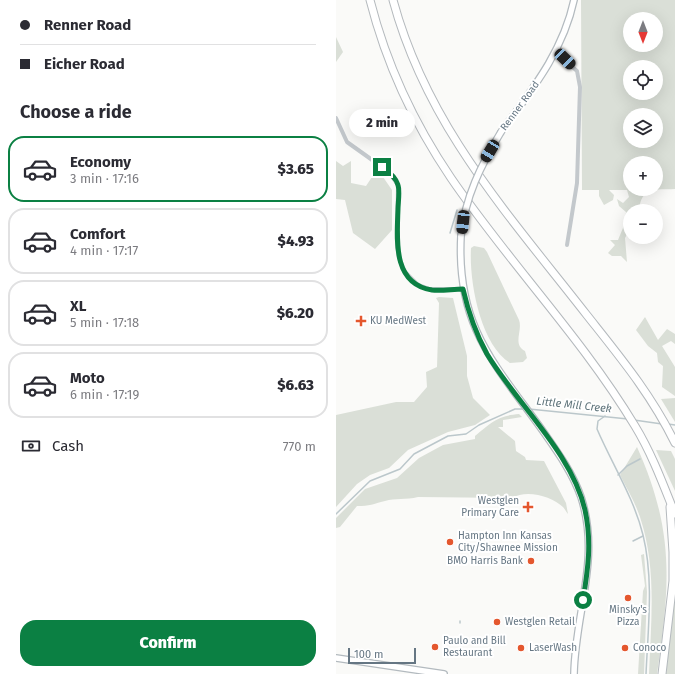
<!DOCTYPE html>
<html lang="en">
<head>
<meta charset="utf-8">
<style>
  body { margin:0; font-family:"Fira Sans",sans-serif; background:#f2f2f3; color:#2b2b33; height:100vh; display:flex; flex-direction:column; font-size:15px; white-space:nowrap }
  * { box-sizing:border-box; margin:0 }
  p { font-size:13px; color:#7c7c81 }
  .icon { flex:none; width:22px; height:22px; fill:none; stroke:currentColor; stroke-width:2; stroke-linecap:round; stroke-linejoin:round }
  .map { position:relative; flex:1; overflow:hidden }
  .drawer { display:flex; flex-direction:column; background:#fff; width:336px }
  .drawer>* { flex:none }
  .top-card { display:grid; align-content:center; height:88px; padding:0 20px; background:#fff }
  .needle { width:26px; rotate:180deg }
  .buttons { position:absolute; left:287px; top:12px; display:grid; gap:8px }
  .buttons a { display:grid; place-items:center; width:40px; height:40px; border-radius:50%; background:#fff; box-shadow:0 4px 16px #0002; font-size:20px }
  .scale { position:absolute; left:12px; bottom:10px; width:68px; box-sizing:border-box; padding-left:4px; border:2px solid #657683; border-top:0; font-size:11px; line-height:14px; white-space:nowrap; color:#657683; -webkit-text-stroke:3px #fff; paint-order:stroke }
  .end { position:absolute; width:18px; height:18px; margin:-9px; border:5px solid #0b8043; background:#fff; box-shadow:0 0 0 2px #fff }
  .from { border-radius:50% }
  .bubble { position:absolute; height:28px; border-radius:14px; background:#fff; box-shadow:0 4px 16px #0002; font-size:13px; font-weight:800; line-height:28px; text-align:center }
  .car { position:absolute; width:12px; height:24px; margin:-12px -6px; border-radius:5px; box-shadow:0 0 3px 1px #0007; background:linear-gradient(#222 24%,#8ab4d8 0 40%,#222 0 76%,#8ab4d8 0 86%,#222 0) }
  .top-card b { display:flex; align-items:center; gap:14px; height:38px; font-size:15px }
  .top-card b+b { border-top:1px solid #e1e1e2 }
  .top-card i { width:10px; height:10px; background:#2b2b33 }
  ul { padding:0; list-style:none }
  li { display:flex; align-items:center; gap:12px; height:66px; margin:0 8px 6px; padding:0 12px; border:2px solid #e1e1e2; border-radius:16px }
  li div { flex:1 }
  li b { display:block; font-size:15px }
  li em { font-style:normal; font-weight:800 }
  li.active { border-color:#0b8043 }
  li>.icon { width:36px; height:36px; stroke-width:1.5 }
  h2 { padding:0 20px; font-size:18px; line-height:48px }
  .pay { display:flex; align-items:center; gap:10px; height:44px; padding:0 20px; font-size:15px }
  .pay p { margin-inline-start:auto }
  .primary-button { display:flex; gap:8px; margin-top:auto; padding:8px 20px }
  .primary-button a { flex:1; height:46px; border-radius:16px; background:#0b8043; color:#fff; font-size:16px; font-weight:800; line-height:46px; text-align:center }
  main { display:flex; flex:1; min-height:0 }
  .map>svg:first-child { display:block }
  .green { fill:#dadfd7; fill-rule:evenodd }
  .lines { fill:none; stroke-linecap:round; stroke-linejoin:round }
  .stream { stroke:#bbc7cb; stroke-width:1.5 }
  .secondary-casing { stroke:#b3babf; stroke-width:8 }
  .highway-casing { stroke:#b4b9bd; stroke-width:9 }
  .street { stroke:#c3c8cc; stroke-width:4 }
  .secondary { stroke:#fff; stroke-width:5.5 }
  .highway { stroke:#fff; stroke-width:7 }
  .secondary-bridge-casing { stroke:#b3babf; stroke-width:8; stroke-linecap:butt }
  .secondary-bridge { stroke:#fff; stroke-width:5.5 }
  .route { stroke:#0b8043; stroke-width:5 }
  .poi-dot { fill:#e4572e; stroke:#fff; stroke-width:1.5 }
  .labels { text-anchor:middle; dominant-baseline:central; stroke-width:4; stroke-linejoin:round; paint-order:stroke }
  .street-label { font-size:10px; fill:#657683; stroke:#fff }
  .poi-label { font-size:10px; fill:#657683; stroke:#fff; text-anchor:start }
  .water-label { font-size:11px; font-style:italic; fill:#60757c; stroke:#fff }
</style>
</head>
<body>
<main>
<section class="drawer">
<div class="top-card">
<b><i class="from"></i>Renner Road</b>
<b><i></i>Eicher Road</b>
</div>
<h2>Choose a ride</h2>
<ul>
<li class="active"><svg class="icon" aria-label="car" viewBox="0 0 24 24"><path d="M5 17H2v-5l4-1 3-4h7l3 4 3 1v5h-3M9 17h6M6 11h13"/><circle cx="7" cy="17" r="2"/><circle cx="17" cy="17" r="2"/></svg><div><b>Economy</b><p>3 min · 17:16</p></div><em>$3.65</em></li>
<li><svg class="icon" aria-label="car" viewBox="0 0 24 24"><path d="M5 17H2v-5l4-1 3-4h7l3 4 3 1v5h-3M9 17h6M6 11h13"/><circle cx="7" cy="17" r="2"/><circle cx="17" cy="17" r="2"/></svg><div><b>Comfort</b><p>4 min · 17:17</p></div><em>$4.93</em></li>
<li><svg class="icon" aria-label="car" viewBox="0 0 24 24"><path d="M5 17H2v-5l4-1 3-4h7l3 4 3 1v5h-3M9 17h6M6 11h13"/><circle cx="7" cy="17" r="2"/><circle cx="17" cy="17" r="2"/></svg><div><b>XL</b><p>5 min · 17:18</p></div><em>$6.20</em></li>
<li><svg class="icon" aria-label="car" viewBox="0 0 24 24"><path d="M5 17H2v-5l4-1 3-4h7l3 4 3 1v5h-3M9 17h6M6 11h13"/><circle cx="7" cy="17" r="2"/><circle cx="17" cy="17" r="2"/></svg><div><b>Moto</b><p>6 min · 17:19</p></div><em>$6.63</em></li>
</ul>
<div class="pay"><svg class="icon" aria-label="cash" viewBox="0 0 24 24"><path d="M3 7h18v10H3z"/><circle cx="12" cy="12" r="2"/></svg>Cash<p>770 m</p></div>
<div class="primary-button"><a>Confirm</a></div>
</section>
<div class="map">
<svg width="339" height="674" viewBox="0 0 339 674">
  <rect width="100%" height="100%" fill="#fafaf8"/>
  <!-- green -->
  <g class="green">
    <path d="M245,0h94v189c-20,1 -34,-3 -36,22h-9v17l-5,10 2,24 -6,-6h-9l-4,-3 7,-8 -5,-5h8l7,-17 1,-11 -7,-6 -2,-7 6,4 6,-6 -2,-7h-18l5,5 -1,5 -9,5 -5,-9v-6h-17zM294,19h26v26h-26zM294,67h26v26h-26zM294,115h26v26h-26zM294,163h26v26h-26z"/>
    <path d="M0,37l7,15 -7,10z"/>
    <path d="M0,161l7,5 8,-5v22l15,3 6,-9h11l9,13v40l-17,19 -22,-16 -8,-33 -9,-1z"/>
    <path d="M138,246l10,2 3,4 32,68c4,11 -7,24 6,31l2,7 -4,4 -13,1c-30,-19 -41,-82 -39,-115z"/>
    <path d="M103,297l14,1 14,58v20l6,22 17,17 -15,10 -27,7 -40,18 -19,18 -19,7 -13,9 -21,23v-92l60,-13h18l13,-15 -1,-15 11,-5 2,-64 -3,-5z"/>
    <path d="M309,317l13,23 9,-11 8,5v10l-4,-3 -9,5 13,21v29l-13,-9 1,-21 -5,-4 -1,-9 -9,-7 -12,-16z"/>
    <path d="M339,398v24l-14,-23z"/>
    <path d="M183,414l3,3 -19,3v7h-5l17,14 1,10 9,6 1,3 18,1 22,42 2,11c-2,-2 -3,-5 -5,-7 -11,-11 -37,-18 -51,-9l-94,-1c-12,3 -23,1 -33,4 -12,3 -15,5 -28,5l-17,21 -4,1v-10l29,-29 32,-11 22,-20 24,-13 32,-6v-3c17,-14 22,-20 44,-22z"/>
    <path d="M301,447c38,85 33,137 20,227h-8c2,-53 8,-106 -9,-157 -5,-15 -13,-28 -20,-42z"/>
    <path d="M320,450l15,1 4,8v32z"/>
    <path d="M308,554l3,38 -3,82h-6l5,-83 2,-5 -4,-31z"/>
    <path d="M339,596v78h-9z"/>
  </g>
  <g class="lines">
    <!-- stream -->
    <g class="stream">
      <path d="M114,233l7,-23"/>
      <path d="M193,409l99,10"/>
      <path d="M269,416l-7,5 -1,8c15,35 37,69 46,106 11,45 5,93 3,139"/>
      <path d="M298,420l28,4"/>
      <path d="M332,424l7,1"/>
      <path d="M282,475l9,-9 13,-7"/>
      <path d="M0,514l34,-33 30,-12 14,-15 34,-18 18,-2 13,-9 36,-16h10"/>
      <path d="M297,541l10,-5"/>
      <path d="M124,623v-2"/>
    </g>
    <defs>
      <g id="secondary">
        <path d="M165,132c30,-41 62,-80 73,-132"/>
        <path d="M125,236c-5,92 35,129 84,198 14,20 28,40 36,63 20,61 -6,116 -7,177"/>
        <path d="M0,658l108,16"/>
      </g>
      <g id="highway">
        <path d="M34,0c16,63 45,125 81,178 58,85 131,160 184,248 17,28 28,58 40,88"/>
        <path d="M57,0c34,126 115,214 193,314 34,43 65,80 89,129"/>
        <path d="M326,674l11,-93v-29l-3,-45"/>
      </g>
    </defs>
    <!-- secondary casing -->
    <use href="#secondary" class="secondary-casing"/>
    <!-- highway casing -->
    <use href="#highway" class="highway-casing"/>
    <!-- street -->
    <g class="street">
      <path d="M220,52l21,19 3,16 -3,96 -10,62"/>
      <path d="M0,118l11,24 42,30 9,13 -1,59 2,14 5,13 14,14 11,4h34"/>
    </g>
    <!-- secondary -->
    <use href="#secondary" class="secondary"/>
    <!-- highway -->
    <use href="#highway" class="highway"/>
    <defs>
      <path id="secondary-bridge" d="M125,236c4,-39 20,-71 40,-104"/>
    </defs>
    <!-- secondary-bridge casing -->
    <use href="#secondary-bridge" class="secondary-bridge-casing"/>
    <!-- secondary-bridge -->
    <use href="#secondary-bridge" class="secondary-bridge"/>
  </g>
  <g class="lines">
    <!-- route -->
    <path class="route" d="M46,167c6,4 14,11 16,18 2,6 0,18 0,24 -1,30 -6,75 34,81 10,1 21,-1 31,-1 5,22 13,45 24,65 30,50 85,99 98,156 7,32 3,59 -2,90"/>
  </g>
  <!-- markers -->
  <g class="poi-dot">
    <path d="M23 315h4v4h4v4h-4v4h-4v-4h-4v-4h4z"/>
    <path d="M190 501h4v4h4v4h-4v4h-4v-4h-4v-4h4z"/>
    <circle cx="114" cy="542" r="4"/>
    <circle cx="195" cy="561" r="4"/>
    <circle cx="292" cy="598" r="4"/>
    <circle cx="161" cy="622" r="4"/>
    <circle cx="99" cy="647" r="4"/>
    <circle cx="185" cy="648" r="4"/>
    <circle cx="289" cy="648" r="4"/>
  </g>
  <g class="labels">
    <!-- street labels -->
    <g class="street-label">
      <text transform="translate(184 106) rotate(-54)">Renner Road</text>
    </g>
    <!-- poi labels -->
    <g class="poi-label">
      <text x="34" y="321">KU MedWest</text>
      <text x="183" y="501" text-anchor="end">Westglen<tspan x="183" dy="12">Primary Care</tspan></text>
      <text x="122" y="536">Hampton Inn Kansas<tspan x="122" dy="12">City/Shawnee Mission</tspan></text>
      <text x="187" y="561" text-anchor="end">BMO Harris Bank</text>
      <text x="292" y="610" text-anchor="middle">Minsky's<tspan x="292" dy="12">Pizza</tspan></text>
      <text x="169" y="622">Westglen Retail</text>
      <text x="107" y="641">Paulo and Bill<tspan x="107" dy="12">Restaurant</tspan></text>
      <text x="193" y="648">LaserWash</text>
      <text x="297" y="648">Conoco</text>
    </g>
    <!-- water labels -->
    <g class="water-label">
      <text transform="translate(238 405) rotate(6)">Little Mill Creek</text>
    </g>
  </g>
</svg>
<div class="buttons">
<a><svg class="needle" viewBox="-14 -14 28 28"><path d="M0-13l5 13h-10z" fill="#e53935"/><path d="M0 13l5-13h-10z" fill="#7c7c81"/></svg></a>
<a><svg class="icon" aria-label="locate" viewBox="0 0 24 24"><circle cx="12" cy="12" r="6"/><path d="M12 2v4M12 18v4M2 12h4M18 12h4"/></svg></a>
<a><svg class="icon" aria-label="layers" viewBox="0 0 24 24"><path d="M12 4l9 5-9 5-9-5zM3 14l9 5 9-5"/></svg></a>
<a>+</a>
<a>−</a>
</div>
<div class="scale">100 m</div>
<i class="end from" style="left:247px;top:600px"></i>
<i class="end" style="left:46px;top:167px"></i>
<div class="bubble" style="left:13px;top:109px;width:66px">2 min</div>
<i class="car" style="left:229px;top:59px;rotate:134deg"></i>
<i class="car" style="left:154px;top:151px;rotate:211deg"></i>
<i class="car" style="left:127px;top:222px;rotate:186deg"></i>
</div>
</main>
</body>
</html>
